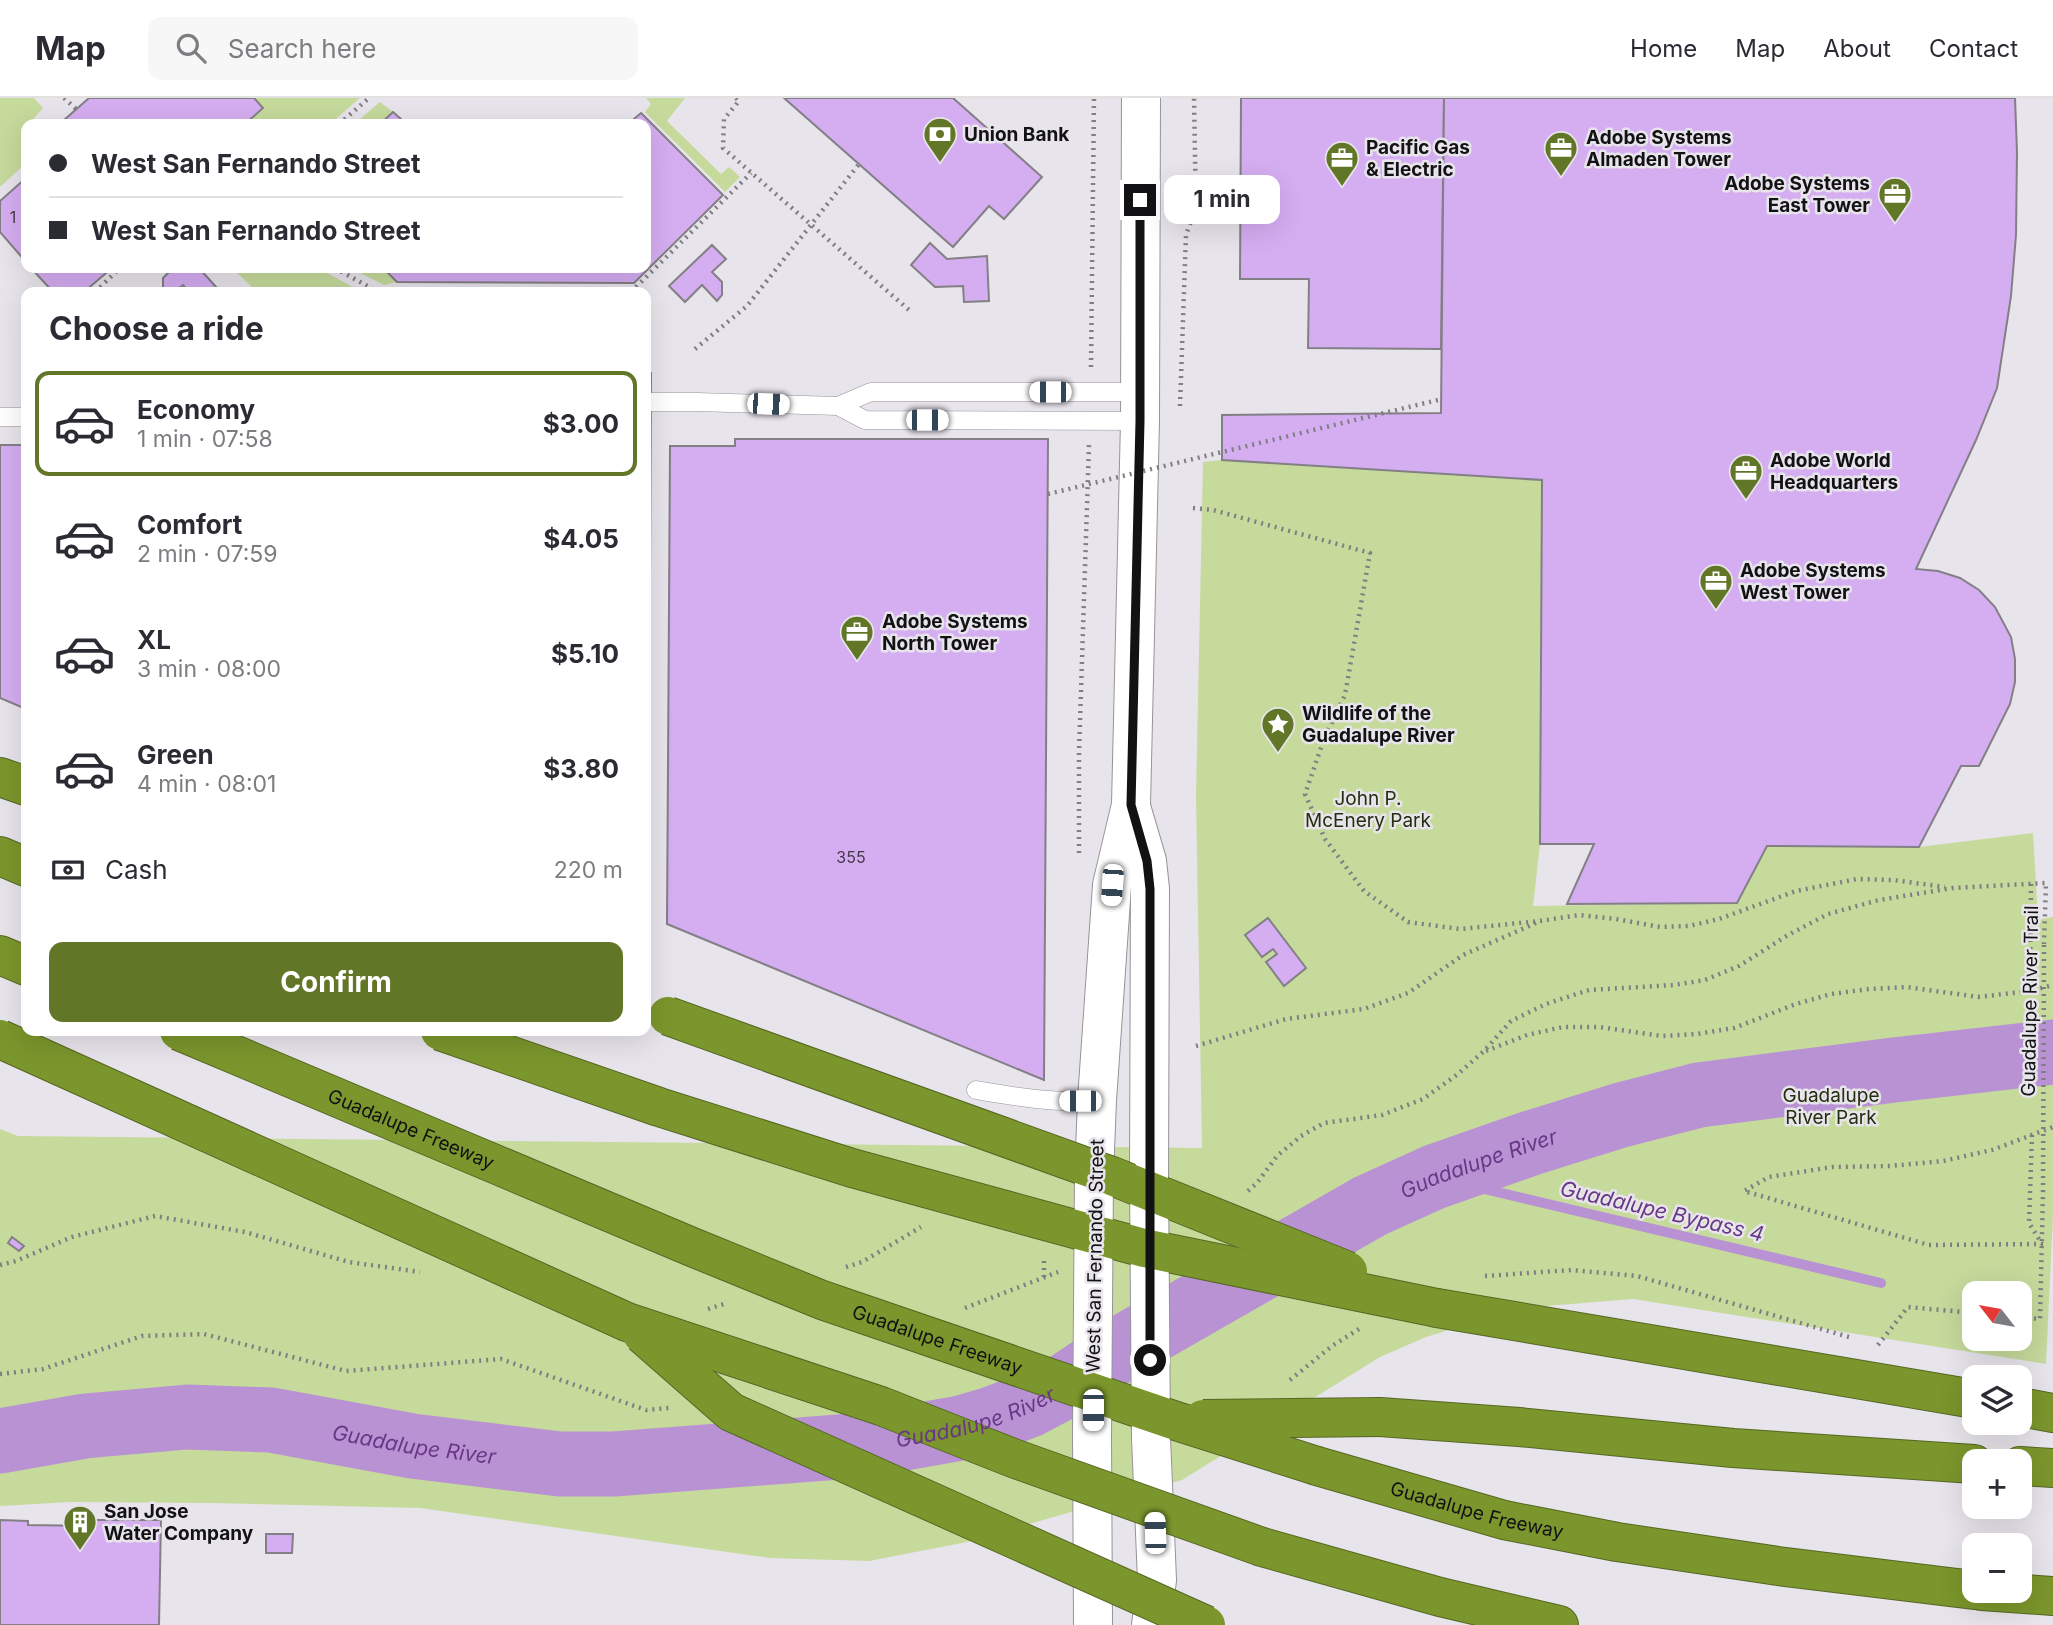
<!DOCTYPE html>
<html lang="en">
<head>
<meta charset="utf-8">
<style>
  body { margin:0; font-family:Inter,sans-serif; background:#f7f7f7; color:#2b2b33; height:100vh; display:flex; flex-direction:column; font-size:26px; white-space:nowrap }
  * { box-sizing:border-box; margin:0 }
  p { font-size:23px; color:#7c7c81 }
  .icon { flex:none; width:38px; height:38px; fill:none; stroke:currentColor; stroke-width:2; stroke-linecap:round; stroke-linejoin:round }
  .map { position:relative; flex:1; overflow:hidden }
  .details { position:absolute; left:21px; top:189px; width:630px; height:749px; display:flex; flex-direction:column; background:#fff; border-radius:14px; box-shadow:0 7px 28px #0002 }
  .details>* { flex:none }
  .guide { position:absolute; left:21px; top:21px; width:630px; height:154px; border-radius:14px; box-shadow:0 7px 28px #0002; display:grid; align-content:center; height:154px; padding:0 28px; background:#fff }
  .needle { width:46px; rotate:301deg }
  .fabs { position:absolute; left:1962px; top:1183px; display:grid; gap:14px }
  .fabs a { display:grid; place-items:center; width:70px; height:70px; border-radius:14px; background:#fff; box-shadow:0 7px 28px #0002; font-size:35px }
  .end { position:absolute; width:32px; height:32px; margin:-16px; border:9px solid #121113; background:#fff; box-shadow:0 0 0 4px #fff }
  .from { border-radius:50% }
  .bubble { position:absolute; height:49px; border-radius:14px; background:#fff; box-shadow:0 7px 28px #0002; font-size:23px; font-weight:700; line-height:49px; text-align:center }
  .car { position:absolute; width:21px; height:42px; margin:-21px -10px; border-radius:9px; box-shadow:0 0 5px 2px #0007; background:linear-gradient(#fff 24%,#345 0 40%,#fff 0 76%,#345 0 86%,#fff 0) }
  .guide b { display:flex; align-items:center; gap:24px; height:66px; font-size:26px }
  .guide b+b { border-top:2px solid #e1e1e2 }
  .guide i { width:18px; height:18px; background:#2b2b33 }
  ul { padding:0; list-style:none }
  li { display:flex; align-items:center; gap:21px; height:105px; margin:0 14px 10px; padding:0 14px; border:4px solid transparent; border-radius:14px }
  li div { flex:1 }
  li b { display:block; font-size:26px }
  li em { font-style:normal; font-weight:700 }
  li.selected { border-color:#617627 }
  li>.icon { width:63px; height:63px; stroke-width:1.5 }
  h2 { padding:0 28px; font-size:32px; line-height:84px }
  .pay { display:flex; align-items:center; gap:18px; height:77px; padding:0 28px; font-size:26px }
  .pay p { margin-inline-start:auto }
  .primary-button { display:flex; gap:14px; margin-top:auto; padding:14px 28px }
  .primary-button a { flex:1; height:80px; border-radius:14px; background:#617627; color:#fff; font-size:28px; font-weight:700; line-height:80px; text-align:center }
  header { display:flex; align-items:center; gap:42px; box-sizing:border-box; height:98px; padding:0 35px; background:#fff; border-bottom:2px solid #e1e1e2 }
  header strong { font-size:33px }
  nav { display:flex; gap:38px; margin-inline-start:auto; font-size:24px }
  .search { width:490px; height:63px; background:#f7f7f7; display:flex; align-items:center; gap:18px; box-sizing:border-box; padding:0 24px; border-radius:14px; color:#7c7c81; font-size:26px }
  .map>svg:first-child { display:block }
  .green { fill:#c6da9c; fill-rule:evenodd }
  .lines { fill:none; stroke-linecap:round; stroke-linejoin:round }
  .stream { stroke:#b992d4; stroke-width:10 }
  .river { stroke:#b992d4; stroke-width:65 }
  .building { fill:#d5adf1; stroke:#827f85; stroke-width:2 }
  .service-casing { stroke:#969399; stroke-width:19 }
  .secondary-casing { stroke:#969399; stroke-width:40 }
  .motorway-casing { stroke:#566723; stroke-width:40 }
  .path { stroke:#807e82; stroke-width:4.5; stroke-dasharray:2 5; stroke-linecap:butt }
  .service { stroke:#fff; stroke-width:18 }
  .secondary { stroke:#fff; stroke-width:38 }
  .motorway { stroke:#7b962c; stroke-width:38 }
  .secondary-bridge-casing { stroke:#969399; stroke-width:40; stroke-linecap:butt }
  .motorway-bridge-casing { stroke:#566723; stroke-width:40; stroke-linecap:butt }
  .path-bridge { stroke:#807e82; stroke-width:4.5; stroke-dasharray:2 5; stroke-linecap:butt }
  .secondary-bridge { stroke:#fff; stroke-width:38 }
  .motorway-bridge { stroke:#7b962c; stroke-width:38 }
  .route { stroke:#121113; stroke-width:9 }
  .labels { text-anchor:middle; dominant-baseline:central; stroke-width:5; stroke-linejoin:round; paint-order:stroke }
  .number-label { font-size:16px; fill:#43384a }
  .poi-label { font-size:19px; font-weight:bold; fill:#121113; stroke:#e8e4eb; text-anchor:start }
  .park-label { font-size:19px; fill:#252e0e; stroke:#e8e4eb }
  .street-label { font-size:19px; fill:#121113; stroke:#e8e4eb }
  .water-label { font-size:21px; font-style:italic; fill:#683786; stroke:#e8e4eb }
</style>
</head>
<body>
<header>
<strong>Map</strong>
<div class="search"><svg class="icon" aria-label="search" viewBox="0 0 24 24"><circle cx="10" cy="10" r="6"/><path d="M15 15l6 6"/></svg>Search here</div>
<nav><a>Home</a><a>Map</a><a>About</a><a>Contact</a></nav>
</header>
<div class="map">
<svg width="2053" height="1527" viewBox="0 0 2053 1527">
  <rect width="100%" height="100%" fill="#e8e4eb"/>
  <!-- green -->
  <g class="green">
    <path d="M0,0h34l9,10 -9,10 4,6h-12v39l-26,24z"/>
    <path d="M254,0h106l-30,26h-85l18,-16z"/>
    <path d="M646,0h39l-18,23 54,53 8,-7 11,10 -15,15 -80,-80 6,-8z"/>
    <path d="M380,4l13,10 -13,12h-26z"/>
    <path d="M232,170h86l44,24h-105z"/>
    <path d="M350,170h33l14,14 -13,3z"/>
    <path d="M1222,362l320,20 -2,364 -7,62 204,-3 30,-57 152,1 114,-14 5,87 15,-3v298l-7,149 -413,-65 -113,9 -94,29 -46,20 -198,123 -215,62 -98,19 -99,-3 -350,-50 -209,-5 -140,-1 -71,4v-377l18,7 1184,12 -6,-352 7,-334zM1974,1195h46v46h-46z"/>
  </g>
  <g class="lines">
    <!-- stream -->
    <path class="stream" d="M1434,1079l447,106"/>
    <!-- river -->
    <path class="river" id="s1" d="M0,1343l85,-15 102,-9 84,3 141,26 148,18h54l251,-19 96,-17 31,-9 37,-14 36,-19 57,-38 248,-142 64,-29 97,-34 90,-28 78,-20 195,-25 159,-18"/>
  </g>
  <!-- building -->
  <g class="building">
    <path d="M89,0h165l9,10 -18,16h-182v-3z"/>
    <path d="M784,0h169l89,79 -38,42 -15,-13 -36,41z"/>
    <path d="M1241,0h203l-3,251 -133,-1 1,-69h-69z"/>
    <path d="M1444,0h571l2,54 -1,83 -5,61 -14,92 -21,52 -60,129 22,2 22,7 19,12 16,17 16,30 4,22v23l-5,22 -31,62h-18l-42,81 -152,-1 -30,57 -170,1 27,-60h-54l2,-364 -320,-20v-45l219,-2z"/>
    <path d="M393,14l8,7 6,5h-27z"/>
    <path d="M641,15l82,82 -89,88 -237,-1 -14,-14h263v-144h-18z"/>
    <path d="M26,80v84l-26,-30v-31z"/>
    <path d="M930,145l17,16 40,-3 2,45 -25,1 -1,-16 -28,1 -24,-22z"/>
    <path d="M712,147l14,14 -14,13 10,10v13l-5,6 -15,-16 -17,17 -16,-16z"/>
    <path d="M31,170h81l-28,24h-31z"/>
    <path d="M173,170h26l17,19 -6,5h-21l-6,-7 -9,7h-11v-14z"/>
    <path d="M646,275h5l-2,406h-3z"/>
    <path d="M735,341h313l-4,641 -377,-156 3,-478h65z"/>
    <path d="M0,347h26v264l-26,-11z"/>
    <path d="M1268,820l38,50 -22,18 -18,-24 11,-8 -4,-5 -11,8 -17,-22z"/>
    <path d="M12,1139l12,9 -5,5 -11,-8z"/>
    <path d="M0,1422l28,1v4l66,1v-6h67l-2,105h-159z"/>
    <path d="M266,1436h27l-1,19h-26z"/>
  </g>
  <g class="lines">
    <defs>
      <g id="service">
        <path d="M651,304h46l141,4"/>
        <path d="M0,319h26"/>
        <path d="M1140,323l-275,-1 -27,-14 33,-14h269"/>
        <path d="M976,992c41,7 80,14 121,10"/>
      </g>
      <g id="secondary">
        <path d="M1132,712l15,51 3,28 -1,289"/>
        <path d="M1094,1078l3,-76 15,-215 19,-80 9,-384 1,-323"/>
        <path d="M1092,1338l1,189"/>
        <path d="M1151,1340l6,142 -6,45"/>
      </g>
      <g id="motorway">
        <path d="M0,679l26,9"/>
        <path d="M0,758l26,11"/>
        <path d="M0,857l26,11"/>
        <path d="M1437,1210l537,91"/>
        <path d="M2020,1309l33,6"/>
        <path d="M1380,1319l139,10 214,21 241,16"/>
        <path id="s2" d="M1317,1368l187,54 113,22 161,24 196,24"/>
        <path d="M2020,1368l33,2"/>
        <path d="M1262,1449l178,50 119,28"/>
        <path d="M1982,1493l71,5"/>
      </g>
    </defs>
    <!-- service casing -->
    <use href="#service" class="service-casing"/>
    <!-- secondary casing -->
    <use href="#secondary" class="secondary-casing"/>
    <!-- motorway casing -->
    <use href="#motorway" class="motorway-casing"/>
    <!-- path -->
    <g class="path">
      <path d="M64,0l12,11"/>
      <path d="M736,0l3,3 -15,18 -1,29 186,162"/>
      <path d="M953,1l1,-1"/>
      <path d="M339,26l30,-26"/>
      <path d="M335,170l43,24h209"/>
      <path d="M95,194l25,-24"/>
      <path d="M631,194l120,-119"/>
      <path d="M695,251l52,-43 112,-142"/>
      <path d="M1091,269l3,-269"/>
      <path d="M1180,308l6,-171 4,-11 6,-8 -2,-118"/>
      <path d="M1193,410l20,2 157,43 -25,142 -21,44 -19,55 20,45 39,52 44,31 52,7 80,-8 39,-6 37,4 44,8 29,-1 30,-7 77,-28 61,-12 36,1 52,7"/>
      <path d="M1079,755v-100l10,-308"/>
      <path d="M2030,893l1,-107"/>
      <path d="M1196,948l90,-27 78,-10 44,-16 55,-38 73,-32"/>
      <path d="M1486,953l41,-16 36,-8h36l63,9 35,-2 37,-6 62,-24 35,-10 38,-5 38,-2 71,10 52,-6 23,-6"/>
      <path d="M2032,1037l-3,88 13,21"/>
      <path d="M1248,1093l9,-8 20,-27 24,-20 23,-13 58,-8 41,-16 35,-25 26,-23 27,-30 35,-17 43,-14 85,-5 31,-5 34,-14 49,-31 40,-21 51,-14 74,-12 93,-5 -2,61"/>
      <path d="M2043,1146l-114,1 -185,-54 25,-14 63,-10 58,-1 53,-5 49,-11 61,-23"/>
      <path d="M0,1167l16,-4 56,-24 83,-21 90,16 104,30 71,10"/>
      <path d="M846,1169l16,-5 59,-35"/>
      <path d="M1485,1178l86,-6 66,6 212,61"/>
      <path d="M1044,1179v-18"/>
      <path d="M965,1210l93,-36"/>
      <path d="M708,1211l19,-6"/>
      <path d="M2020,1219l20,2 3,-127"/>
      <path d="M1878,1247l30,-38 66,6"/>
      <path d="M0,1276l43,-5 99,-33 62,-2 142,37 155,-12 145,51 23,-2"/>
      <path d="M1290,1282l42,-34 27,-17"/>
    </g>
    <!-- service -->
    <use href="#service" class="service"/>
    <!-- secondary -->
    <use href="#secondary" class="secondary"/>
    <!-- motorway -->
    <use href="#motorway" class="motorway"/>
    <defs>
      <g id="secondary-bridge">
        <path d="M1149,1080l2,260"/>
        <path d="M1092,1338l2,-260"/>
      </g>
      <g id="motorway-bridge">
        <path d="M668,918l444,160 236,95"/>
        <path id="s3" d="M179,933l513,216 130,53 351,120 144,46"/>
        <path d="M440,933l219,76 193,61 292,80 293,60"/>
        <path d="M0,941l627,283 254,84 132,52 249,89"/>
        <path d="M642,1236l89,78 475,213"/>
        <path d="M1203,1321l177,-2"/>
      </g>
    </defs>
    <!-- secondary-bridge casing -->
    <use href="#secondary-bridge" class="secondary-bridge-casing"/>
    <!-- motorway-bridge casing -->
    <use href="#motorway-bridge" class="motorway-bridge-casing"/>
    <!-- path-bridge -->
    <g class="path-bridge">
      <path d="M1048,396l394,-95"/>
      <path d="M2043,1094l1,-248"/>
    </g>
    <!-- secondary-bridge -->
    <use href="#secondary-bridge" class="secondary-bridge"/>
    <!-- motorway-bridge -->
    <use href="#motorway-bridge" class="motorway-bridge"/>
  </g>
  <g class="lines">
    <!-- route -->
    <path class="route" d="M1140,102v221l-9,384 16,56 3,28v471"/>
  </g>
  <!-- icons -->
  <defs>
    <symbol id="bank-pin" viewBox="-11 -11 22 30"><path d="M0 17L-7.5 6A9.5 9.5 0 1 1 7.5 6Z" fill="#617627" stroke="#e8e4eb"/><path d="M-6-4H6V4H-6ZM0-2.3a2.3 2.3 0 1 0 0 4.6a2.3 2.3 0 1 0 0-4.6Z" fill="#fff"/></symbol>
    <symbol id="office-pin" viewBox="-11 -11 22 30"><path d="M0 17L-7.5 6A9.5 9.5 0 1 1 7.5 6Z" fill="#617627" stroke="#e8e4eb"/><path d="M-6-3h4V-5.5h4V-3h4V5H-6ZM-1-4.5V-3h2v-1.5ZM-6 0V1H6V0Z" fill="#fff"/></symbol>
    <symbol id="sight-pin" viewBox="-11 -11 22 30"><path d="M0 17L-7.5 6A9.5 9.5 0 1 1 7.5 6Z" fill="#617627" stroke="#e8e4eb"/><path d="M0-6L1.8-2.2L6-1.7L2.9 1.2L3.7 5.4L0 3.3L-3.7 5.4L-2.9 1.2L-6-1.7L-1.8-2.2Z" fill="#fff"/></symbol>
    <symbol id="building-pin" viewBox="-11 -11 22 30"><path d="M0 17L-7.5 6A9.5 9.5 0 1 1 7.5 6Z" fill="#617627" stroke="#e8e4eb"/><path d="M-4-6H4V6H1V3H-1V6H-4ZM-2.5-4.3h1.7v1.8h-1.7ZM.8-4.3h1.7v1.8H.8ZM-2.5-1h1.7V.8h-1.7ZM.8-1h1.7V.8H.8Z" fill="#fff"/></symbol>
  </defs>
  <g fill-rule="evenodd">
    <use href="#bank-pin" x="921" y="17" width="38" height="52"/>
    <use href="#office-pin" x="1542" y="31" width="38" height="52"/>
    <use href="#office-pin" x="1323" y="41" width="38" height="52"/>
    <use href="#office-pin" x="1876" y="77" width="38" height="52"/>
    <use href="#office-pin" x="1727" y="354" width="38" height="52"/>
    <use href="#office-pin" x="1697" y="464" width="38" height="52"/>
    <use href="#office-pin" x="838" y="515" width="38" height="52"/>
    <use href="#sight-pin" x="1259" y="607" width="38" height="52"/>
    <use href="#building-pin" x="61" y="1405" width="38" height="52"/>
  </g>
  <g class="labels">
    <!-- number labels -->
    <g class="number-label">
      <text x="13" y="119">1</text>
      <text x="851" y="759">355</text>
    </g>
    <!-- poi labels -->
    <g class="poi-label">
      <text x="964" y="36">Union Bank</text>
      <text x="1586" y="39">Adobe Systems<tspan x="1586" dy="22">Almaden Tower</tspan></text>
      <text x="1366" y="49">Pacific Gas<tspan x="1366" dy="22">&amp; Electric</tspan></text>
      <text x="1870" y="85" text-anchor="end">Adobe Systems<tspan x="1870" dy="22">East Tower</tspan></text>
      <text x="1770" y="362">Adobe World<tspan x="1770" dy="22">Headquarters</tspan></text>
      <text x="1740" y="472">Adobe Systems<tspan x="1740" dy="22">West Tower</tspan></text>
      <text x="882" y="523">Adobe Systems<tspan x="882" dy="22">North Tower</tspan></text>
      <text x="1302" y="615">Wildlife of the<tspan x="1302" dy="22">Guadalupe River</tspan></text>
      <text x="104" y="1413">San Jose<tspan x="104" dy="22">Water Company</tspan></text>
    </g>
    <!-- park labels -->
    <g class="park-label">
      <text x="1368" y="700">John P.<tspan x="1368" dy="22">McEnery Park</tspan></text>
      <text x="1831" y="997">Guadalupe<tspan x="1831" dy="22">River Park</tspan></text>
    </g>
    <!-- street labels -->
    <g class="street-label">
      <text transform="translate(2030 903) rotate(-89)">Guadalupe River Trail</text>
      <text stroke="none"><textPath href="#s3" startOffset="252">Guadalupe Freeway</textPath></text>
      <text transform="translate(1095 1158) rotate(-89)">West San Fernando Street</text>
      <text stroke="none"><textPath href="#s3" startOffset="819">Guadalupe Freeway</textPath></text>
      <text stroke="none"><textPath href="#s2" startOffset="166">Guadalupe Freeway</textPath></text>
    </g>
    <!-- water labels -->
    <g class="water-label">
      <text stroke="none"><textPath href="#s1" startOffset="1552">Guadalupe River</textPath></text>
      <text transform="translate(1662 1113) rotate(13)">Guadalupe Bypass 4</text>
      <text stroke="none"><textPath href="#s1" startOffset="985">Guadalupe River</textPath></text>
      <text stroke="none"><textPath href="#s1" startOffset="418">Guadalupe River</textPath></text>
    </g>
  </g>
</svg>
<div class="fabs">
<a><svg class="needle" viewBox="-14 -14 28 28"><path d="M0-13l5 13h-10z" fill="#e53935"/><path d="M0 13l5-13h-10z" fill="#7c7c81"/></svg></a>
<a><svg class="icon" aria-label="layers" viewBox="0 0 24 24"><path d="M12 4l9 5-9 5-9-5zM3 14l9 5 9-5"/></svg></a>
<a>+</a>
<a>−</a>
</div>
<i class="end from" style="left:1150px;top:1262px"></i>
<i class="end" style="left:1140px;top:102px"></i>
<div class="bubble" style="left:1164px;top:77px;width:116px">1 min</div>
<i class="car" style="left:1050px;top:294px;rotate:270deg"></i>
<i class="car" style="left:768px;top:306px;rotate:92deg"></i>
<i class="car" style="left:927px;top:322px;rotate:90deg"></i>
<i class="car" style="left:1112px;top:787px;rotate:184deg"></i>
<i class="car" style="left:1080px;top:1003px;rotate:270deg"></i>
<i class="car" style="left:1093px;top:1312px;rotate:180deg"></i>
<i class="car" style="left:1155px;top:1435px;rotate:358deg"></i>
<div class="guide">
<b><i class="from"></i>West San Fernando Street</b>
<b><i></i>West San Fernando Street</b>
</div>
<section class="details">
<h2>Choose a ride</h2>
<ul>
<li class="selected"><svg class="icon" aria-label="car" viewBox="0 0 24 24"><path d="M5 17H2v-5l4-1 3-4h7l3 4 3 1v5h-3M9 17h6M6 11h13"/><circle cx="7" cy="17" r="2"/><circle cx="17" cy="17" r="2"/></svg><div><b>Economy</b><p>1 min · 07:58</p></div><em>$3.00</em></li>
<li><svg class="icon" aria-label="car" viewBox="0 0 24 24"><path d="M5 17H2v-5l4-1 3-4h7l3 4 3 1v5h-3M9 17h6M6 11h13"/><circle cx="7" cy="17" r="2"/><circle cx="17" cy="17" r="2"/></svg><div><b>Comfort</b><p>2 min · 07:59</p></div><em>$4.05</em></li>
<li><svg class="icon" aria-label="car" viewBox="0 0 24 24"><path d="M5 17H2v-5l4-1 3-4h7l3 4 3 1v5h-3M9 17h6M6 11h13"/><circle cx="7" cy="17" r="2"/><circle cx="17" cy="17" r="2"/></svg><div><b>XL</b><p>3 min · 08:00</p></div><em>$5.10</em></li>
<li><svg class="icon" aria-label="car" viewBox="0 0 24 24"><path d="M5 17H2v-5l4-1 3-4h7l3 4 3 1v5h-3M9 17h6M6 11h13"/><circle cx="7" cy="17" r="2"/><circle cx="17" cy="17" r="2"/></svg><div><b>Green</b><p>4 min · 08:01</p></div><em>$3.80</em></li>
</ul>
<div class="pay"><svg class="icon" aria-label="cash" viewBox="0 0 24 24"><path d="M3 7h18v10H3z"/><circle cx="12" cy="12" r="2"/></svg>Cash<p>220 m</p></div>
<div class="primary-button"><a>Confirm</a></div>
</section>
</div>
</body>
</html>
